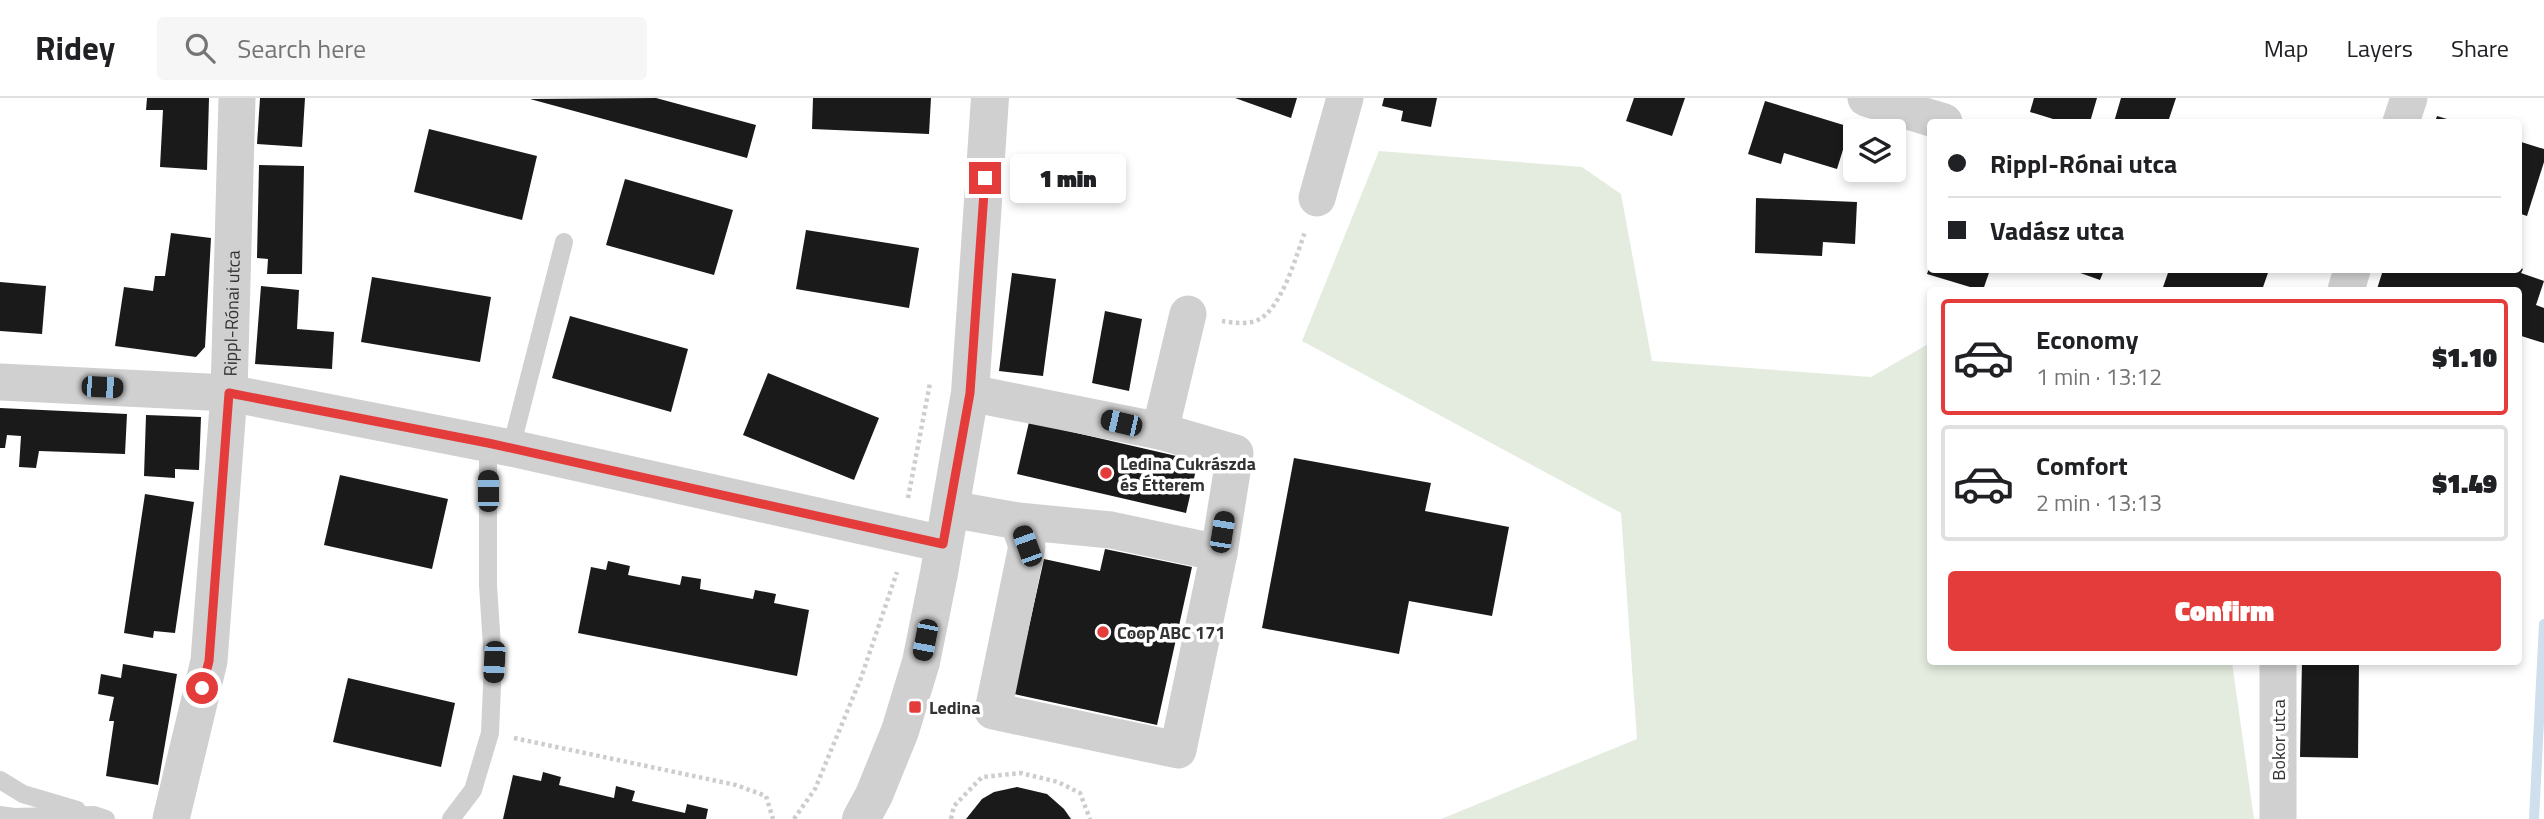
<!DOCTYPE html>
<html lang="en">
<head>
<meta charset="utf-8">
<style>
  body { margin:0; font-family:"Titillium Web",sans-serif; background:#f6f6f6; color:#202124; height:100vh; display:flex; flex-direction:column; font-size:26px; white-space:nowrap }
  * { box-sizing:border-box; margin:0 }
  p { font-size:23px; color:#757577 }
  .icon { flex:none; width:38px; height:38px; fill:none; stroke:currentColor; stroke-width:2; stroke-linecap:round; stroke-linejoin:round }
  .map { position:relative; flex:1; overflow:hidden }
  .drawer { position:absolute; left:1927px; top:189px; width:595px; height:378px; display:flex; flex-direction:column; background:#fff; border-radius:7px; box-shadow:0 4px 10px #0003 }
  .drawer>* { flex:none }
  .top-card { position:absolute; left:1927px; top:21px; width:595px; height:154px; border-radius:7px; box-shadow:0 4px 10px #0003; display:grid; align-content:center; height:154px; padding:0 21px; background:#fff }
  .buttons { position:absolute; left:1843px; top:21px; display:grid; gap:14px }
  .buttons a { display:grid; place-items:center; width:63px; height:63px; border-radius:7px; background:#fff; box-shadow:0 4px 10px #0003; font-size:35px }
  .end { position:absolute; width:32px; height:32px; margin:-16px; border:9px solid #e43c3b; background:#fff; box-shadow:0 0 0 4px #fff }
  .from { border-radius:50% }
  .bubble { position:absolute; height:49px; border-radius:7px; background:#fff; box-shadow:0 4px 10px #0003; font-size:23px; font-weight:800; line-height:49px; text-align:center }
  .car { position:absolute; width:21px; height:42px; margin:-21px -10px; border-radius:9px; box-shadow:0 0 5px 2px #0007; background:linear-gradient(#222 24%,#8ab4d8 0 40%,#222 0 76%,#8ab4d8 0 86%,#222 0) }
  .top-card b { display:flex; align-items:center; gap:24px; height:66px; font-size:26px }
  .top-card b+b { border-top:2px solid #e0e0e0 }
  .top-card i { width:18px; height:18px; background:#202124 }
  ul { padding:12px 0 0; list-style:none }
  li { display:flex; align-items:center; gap:21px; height:116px; margin:0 14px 10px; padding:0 7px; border:4px solid #e0e0e0; border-radius:7px }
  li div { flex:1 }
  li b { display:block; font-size:26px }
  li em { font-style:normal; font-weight:800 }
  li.active { border-color:#e43c3b }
  li>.icon { width:63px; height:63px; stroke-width:1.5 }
  .action { display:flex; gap:14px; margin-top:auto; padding:14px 21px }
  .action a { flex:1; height:80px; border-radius:7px; background:#e43c3b; color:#fff; font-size:28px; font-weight:800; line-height:80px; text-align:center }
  header { display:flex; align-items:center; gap:42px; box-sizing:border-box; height:98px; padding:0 35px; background:#fff; border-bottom:2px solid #e0e0e0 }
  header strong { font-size:33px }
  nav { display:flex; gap:38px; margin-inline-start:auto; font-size:24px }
  .search { width:490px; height:63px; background:#f6f6f6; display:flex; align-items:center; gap:18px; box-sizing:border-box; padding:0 24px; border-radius:7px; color:#757577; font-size:26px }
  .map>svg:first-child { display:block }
  .green { fill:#e4ecdf }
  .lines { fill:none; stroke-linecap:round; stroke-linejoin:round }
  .stream { stroke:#cfdfed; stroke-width:10 }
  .building { fill:#1a1a1a }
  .path { stroke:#cdcdcd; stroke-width:4.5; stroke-dasharray:3.5 3.5; stroke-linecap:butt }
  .service { stroke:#d0d0d0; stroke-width:18 }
  .minor { stroke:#d0d0d0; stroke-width:37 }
  .tertiary { stroke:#d0d0d0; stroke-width:38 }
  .route { stroke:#e43c3b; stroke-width:9 }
  .poi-dot { fill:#e43c3b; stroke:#fff; stroke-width:2.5 }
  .labels { text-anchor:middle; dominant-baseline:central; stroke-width:7; stroke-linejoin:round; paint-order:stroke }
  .street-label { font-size:18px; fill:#333; stroke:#fff }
  .poi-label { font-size:18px; font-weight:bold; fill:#333; stroke:#fff; text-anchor:start }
</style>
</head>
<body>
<header>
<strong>Ridey</strong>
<div class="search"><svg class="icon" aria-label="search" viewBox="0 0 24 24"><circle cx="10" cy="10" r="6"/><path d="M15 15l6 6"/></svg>Search here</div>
<nav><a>Map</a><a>Layers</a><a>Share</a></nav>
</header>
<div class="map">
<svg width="2544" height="721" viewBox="0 0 2544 721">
  <rect width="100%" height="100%" fill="#fff"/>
  <!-- green -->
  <path class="green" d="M1379,53l203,16 39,27 31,167 219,16 59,-34v319h302l22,157h-813l196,-80 -16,-226 -319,-172z"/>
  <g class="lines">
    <!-- stream -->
    <path class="stream" d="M2534,721l10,-195"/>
  </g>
  <!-- building -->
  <g class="building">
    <path d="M147,0h62l-2,72 -47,-3 3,-57h-17z"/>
    <path d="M260,0h45l-3,49 -45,-3z"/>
    <path d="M656,0l100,27 -9,33 -217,-59z"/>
    <path d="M813,0h118l-2,36 -117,-5z"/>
    <path d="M1235,0h62l-6,20z"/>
    <path d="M1384,0h53l-6,29 -30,-6 2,-10 -21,-5z"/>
    <path d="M1634,0h51l-13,38 -46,-15z"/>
    <path d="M2034,0h63l-7,24h-27l-33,-10z"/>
    <path d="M2121,0h55l-8,24h-54z"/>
    <path d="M1765,3l85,26 -13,42 -53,-16 -3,11 -33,-10z"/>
    <path d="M2437,18l20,6h-22z"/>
    <path d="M429,31l108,27 -15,64 -108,-28z"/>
    <path d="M2518,43l26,8v13l-17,54 -9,-3z"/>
    <path d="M259,67l45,1 -2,108h-35l1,-15 -11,-1z"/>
    <path d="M625,81l108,31 -19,65 -108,-30z"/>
    <path d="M1756,100l101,4 -2,42 -32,-2 -1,14 -67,-3z"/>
    <path d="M806,132l113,18 -10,60 -113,-19z"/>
    <path d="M171,135l40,5 -6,109 -9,10 -81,-11 9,-59 29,4 2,-15h10z"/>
    <path d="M1930,167v5h60l-7,20h-3l-53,-16z"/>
    <path d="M2518,169l5,2 -2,4 23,8 -8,24 8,3v35l-26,-8v-45l-141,-1 6,-19h135z"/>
    <path d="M2072,172h32l-4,10z"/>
    <path d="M2169,172h100l-7,20h-100z"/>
    <path d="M1012,175l44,6 -13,97 -44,-5z"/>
    <path d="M372,179l119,20 -11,65 -119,-20z"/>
    <path d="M0,184l46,4 -4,48 -42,-3z"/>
    <path d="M261,188l38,4 -2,39 37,3 -2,37 -77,-5z"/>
    <path d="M1105,213l37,8 -13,72 -37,-8z"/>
    <path d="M570,218l118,33 -17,63 -119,-34z"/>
    <path d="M768,275l111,45 -25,62 -111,-45z"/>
    <path d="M0,310l127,6 -2,40 -86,-3 -3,17 -17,-1 2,-31 -14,-1 -2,13h-5z"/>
    <path d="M146,317l55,2 -2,53 -24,-1v9l-31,-2z"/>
    <path d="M1029,324l169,39 -12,52 -169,-39z"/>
    <path d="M1294,360l137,25 -6,28 84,16 -17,89 -83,-15 -10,53 -137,-26z"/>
    <path d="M340,377l108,24 -16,70 -108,-24z"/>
    <path d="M145,396l49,8 -19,131 -21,-2 -1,7 -29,-5z"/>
    <path d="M1105,451l87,18 -35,158 -143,-31 30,-135 56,12z"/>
    <path d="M608,463l22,5 -2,9 52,10 2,-9 19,3 -1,10 53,10 2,-9 21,4 -2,9 35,7 -12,66 -219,-43 13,-66 15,3z"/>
    <path d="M2302,564h57l-1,96 -58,-1z"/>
    <path d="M123,566l54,10 -19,111 -52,-9 8,-55h-5l5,-24 -16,-3 3,-20 20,4z"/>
    <path d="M348,580l107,25 -14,64 -108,-25z"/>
    <path d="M543,674l18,5 -2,8 55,13 2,-12 19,5 -3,10 53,12 2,-9 21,5 -2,10h-203l10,-44 28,6z"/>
    <path d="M1017,689l30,7 17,15 7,10h-105l16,-20 12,-7z"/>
  </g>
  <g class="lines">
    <!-- path -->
    <g class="path">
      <path d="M1222,223c11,2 27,4 38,-2 23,-14 36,-63 45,-87"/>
      <path d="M908,400l22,-115"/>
      <path d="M514,640l222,47 30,11 7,23"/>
      <path d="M794,721l21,-30 46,-111 36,-106"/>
      <path d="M951,721l3,-13 28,-29 39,-4 37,9 22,11 10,26"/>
    </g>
    <!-- service -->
    <g class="service">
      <path d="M511,350l53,-206"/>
      <path d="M0,682l23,14 54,16"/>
      <path d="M0,717l14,2 80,-2 12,4"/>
      <path d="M451,721l22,-29 17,-57 3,-71 -5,-77v-142"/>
    </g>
    <!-- minor -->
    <g class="minor">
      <path d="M1866,0l78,24"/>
      <path d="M2401,24l8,-24"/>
      <path d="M1317,100l28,-100"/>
      <path d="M2346,192l6,-20"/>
      <path d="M1188,216l-28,117 75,22 -16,100"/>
      <path d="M0,284l229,11 282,55 432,96"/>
      <path d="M970,295l190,38"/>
      <path d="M950,411l68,12 9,25 -34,165 185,39 41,-197 -108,-23 -93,-9"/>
      <path d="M2278,564v157"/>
      <path id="s1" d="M171,721l38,-158 20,-268 8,-295"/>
    </g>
    <!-- tertiary -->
    <path class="tertiary" d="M861,721l13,-24 26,-64 21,-69 18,-89 31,-180 20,-295"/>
  </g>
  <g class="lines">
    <!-- route -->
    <path class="route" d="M202,590l7,-27 20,-268 259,50 455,101 27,-151 15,-215"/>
  </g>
  <!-- markers -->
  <g class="poi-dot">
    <circle cx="1106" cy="375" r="7"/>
    <circle cx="1103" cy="534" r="7"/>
    <rect x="908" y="602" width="14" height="14" rx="3.5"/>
  </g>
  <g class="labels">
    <!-- street labels -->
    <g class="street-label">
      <text stroke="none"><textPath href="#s1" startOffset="511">Rippl-Rónai utca</textPath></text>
      <text transform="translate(2278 642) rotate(-90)">Bokor utca</text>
    </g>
    <!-- poi labels -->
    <g class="poi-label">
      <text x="1120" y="365">Ledina Cukrászda<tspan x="1120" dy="21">és Étterem</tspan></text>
      <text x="1117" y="534">Coop ABC 171</text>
      <text x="929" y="609">Ledina</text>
    </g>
  </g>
</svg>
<div class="buttons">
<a><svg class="icon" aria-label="layers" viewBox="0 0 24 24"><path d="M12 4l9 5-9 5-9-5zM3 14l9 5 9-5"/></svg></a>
</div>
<i class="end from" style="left:202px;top:590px"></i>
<i class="end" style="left:985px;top:80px"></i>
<div class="bubble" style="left:1010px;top:56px;width:116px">1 min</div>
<i class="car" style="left:102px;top:289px;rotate:93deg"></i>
<i class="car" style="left:1121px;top:325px;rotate:283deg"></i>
<i class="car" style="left:488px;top:393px;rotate:0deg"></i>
<i class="car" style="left:1222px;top:434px;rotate:9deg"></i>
<i class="car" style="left:1027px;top:448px;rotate:340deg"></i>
<i class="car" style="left:925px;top:542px;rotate:191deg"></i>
<i class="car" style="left:494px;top:564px;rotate:183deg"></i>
<div class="top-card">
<b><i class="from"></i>Rippl-Rónai utca</b>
<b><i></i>Vadász utca</b>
</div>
<section class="drawer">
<ul>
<li class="active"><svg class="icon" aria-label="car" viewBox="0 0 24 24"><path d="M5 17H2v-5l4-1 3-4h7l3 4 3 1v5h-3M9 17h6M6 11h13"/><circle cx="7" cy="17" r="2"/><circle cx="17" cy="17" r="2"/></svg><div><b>Economy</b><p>1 min · 13:12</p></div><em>$1.10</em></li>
<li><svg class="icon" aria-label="car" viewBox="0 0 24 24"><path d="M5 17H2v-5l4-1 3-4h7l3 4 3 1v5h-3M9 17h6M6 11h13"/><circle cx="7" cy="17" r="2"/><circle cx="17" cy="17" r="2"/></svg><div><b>Comfort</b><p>2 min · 13:13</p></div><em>$1.49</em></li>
</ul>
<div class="action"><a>Confirm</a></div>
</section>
</div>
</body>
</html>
